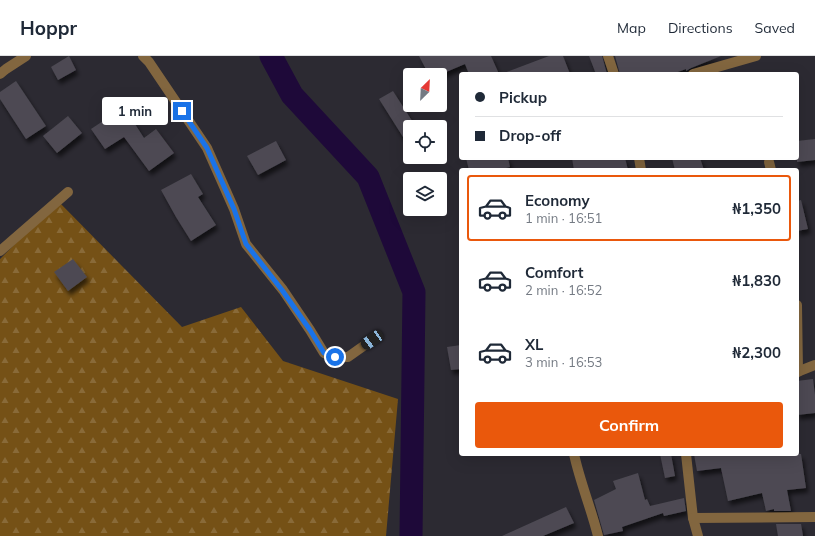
<!DOCTYPE html>
<html lang="en">
<head>
<meta charset="utf-8">
<style>
  body { margin:0; font-family:Mulish,sans-serif; background:#f2f2f3; color:#1f2937; height:100vh; display:flex; flex-direction:column; font-size:15px; white-space:nowrap }
  * { box-sizing:border-box; margin:0 }
  p { font-size:13px; color:#747a83 }
  .icon { flex:none; width:22px; height:22px; fill:none; stroke:currentColor; stroke-width:2; stroke-linecap:round; stroke-linejoin:round }
  .map { position:relative; flex:1; overflow:hidden }
  .panel { position:absolute; left:459px; top:112px; width:340px; height:288px; display:flex; flex-direction:column; background:#fff; border-radius:4px; box-shadow:0 4px 16px #0002 }
  .panel>* { flex:none }
  .hud { position:absolute; left:459px; top:16px; width:340px; height:88px; border-radius:4px; box-shadow:0 4px 16px #0002; display:grid; align-content:center; height:88px; padding:0 16px; background:#fff }
  .needle { width:26px; rotate:24deg }
  .buttons { position:absolute; left:403px; top:12px; display:grid; gap:8px }
  .buttons a { display:grid; place-items:center; width:44px; height:44px; border-radius:4px; background:#fff; box-shadow:0 4px 16px #0002; font-size:20px }
  .end { position:absolute; width:18px; height:18px; margin:-9px; border:5px solid #1a73e8; background:#fff; box-shadow:0 0 0 2px #fff }
  .from { border-radius:50% }
  .bubble { position:absolute; height:28px; border-radius:4px; background:#fff; box-shadow:0 4px 16px #0002; font-size:13px; font-weight:700; line-height:28px; text-align:center }
  .car { position:absolute; width:12px; height:24px; margin:-12px -6px; border-radius:5px; box-shadow:0 0 3px 1px #0007; background:linear-gradient(#222 24%,#8ab4d8 0 40%,#222 0 76%,#8ab4d8 0 86%,#222 0) }
  .hud b { display:flex; align-items:center; gap:14px; height:38px; font-size:15px }
  .hud b+b { border-top:1px solid #e0e1e3 }
  .hud i { width:10px; height:10px; background:#1f2937 }
  ul { padding:7px 0 0; list-style:none }
  li { display:flex; align-items:center; gap:12px; height:66px; margin:0 8px 6px; padding:0 8px; border:2px solid transparent; border-radius:4px }
  li div { flex:1 }
  li b { display:block; font-size:15px }
  li em { font-style:normal; font-weight:700 }
  li.selected { border-color:#ea580c }
  li>.icon { width:36px; height:36px; stroke-width:1.5 }
  .primary-button { display:flex; gap:8px; margin-top:auto; padding:8px 16px }
  .primary-button a { flex:1; height:46px; border-radius:4px; background:#ea580c; color:#fff; font-size:16px; font-weight:700; line-height:46px; text-align:center }
  header { display:flex; align-items:center; gap:24px; box-sizing:border-box; height:56px; padding:0 20px; background:#fff; border-bottom:1px solid #e0e1e3 }
  header strong { font-size:19px }
  nav { display:flex; gap:22px; margin-inline-start:auto; font-size:14px }
  .map>svg:first-child { display:block }
  .forest { fill:url(#forest-firs) }
  .lines { fill:none; stroke-linecap:round; stroke-linejoin:round }
  .river { stroke:#1e0939; stroke-width:23 }
  .building { fill:#4d4a53; filter:url(#shadow) }
  .street { stroke:#82663f; stroke-width:10 }
  .route { stroke:#1a73e8; stroke-width:5 }
</style>
</head>
<body>
<header>
<strong>Hoppr</strong>
<nav><a>Map</a><a>Directions</a><a>Saved</a></nav>
</header>
<div class="map">
<svg width="815" height="480" viewBox="0 0 815 480">
  <defs>
    <pattern id="forest-firs" width="22" height="20" patternUnits="userSpaceOnUse"><rect width="22" height="20" fill="#755116"/><path d="M5 1l3.5 6h-7zM16 11l3.5 6h-7z" fill="#896a38"/></pattern>
    <filter id="shadow"><feDropShadow dx="2.5" dy="4.5" stdDeviation="2" flood-color="#0009"/></filter>
  </defs>
  <rect width="100%" height="100%" fill="#2c2a32"/>
  <!-- forest -->
  <path class="forest" d="M58,145l124,126 59,-20 42,54 115,38 -12,137h-386v-277z"/>
  <g class="lines">
    <!-- river -->
    <path class="river" d="M271,0l21,39 76,82 46,115 -3,244"/>
  </g>
  <!-- building -->
  <g class="building">
    <path d="M69,0l7,14 -18,10 -7,-13z"/>
    <path d="M419,0h72l8,18h-30l-4,-10 -26,11h-10z"/>
    <path d="M549,0h14l7,18h-66v-1z"/>
    <path d="M589,0h13l5,18h-11z"/>
    <path d="M615,0h106l-30,12 -5,3v-2l-14,5h-52z"/>
    <path d="M16,25l30,45 -20,13 -26,-40v-7z"/>
    <path d="M393,35l23,36h-6v6l-7,4 -24,-38z"/>
    <path d="M124,51l20,31 12,-9 18,24 -25,18 -25,-34 -19,12 -14,-20z"/>
    <path d="M68,60l14,17 -25,20 -14,-17z"/>
    <path d="M815,83v21l-18,2v-21z"/>
    <path d="M276,85l10,19 -28,15 -11,-19z"/>
    <path d="M466,102h42l2,9 -12,3h-29z"/>
    <path d="M572,102h53l3,12h-54z"/>
    <path d="M672,102h28l4,12h-29z"/>
    <path d="M191,118l12,20 -5,3 18,28 -25,16 -15,-24 -15,-27z"/>
    <path d="M801,144l7,29 -11,2v-30z"/>
    <path d="M73,203l14,18 -19,14 -14,-19z"/>
    <path d="M461,289v24l-10,1 -4,-23z"/>
    <path d="M813,323l2,16v18l-18,2v-34z"/>
    <path d="M660,398h11l4,22 -10,2z"/>
    <path d="M694,398h107l5,34 -19,2 4,21h-17v-2l-8,2 -4,-18 -34,8 -7,-33 -24,3z"/>
    <path d="M638,417l7,27 2,-1 3,7 34,-8 2,13 -22,5 -1,-3 -41,14 1,4 -19,4 -10,-35 22,-11 -3,-8z"/>
    <path d="M566,451l8,16 -31,13h-41z"/>
    <path d="M776,468h25l2,12h-25z"/>
  </g>
  <g class="lines">
    <!-- street -->
    <g class="street">
      <path d="M143,0l6,6 58,86 27,61 12,35 37,46 27,40 14,23 11,4h13l24,-17"/>
      <path d="M608,0l6,18"/>
      <path d="M0,18l6,-5 20,-13"/>
      <path d="M693,18l63,-18"/>
      <path d="M639,102l2,12"/>
      <path d="M769,106l2,8"/>
      <path d="M0,195l68,-59"/>
      <path d="M797,249l1,67"/>
      <path d="M797,316l18,-7"/>
      <path d="M574,398c6,28 17,54 24,82"/>
      <path d="M686,398l7,64 5,18"/>
      <path d="M693,462l122,-1"/>
    </g>
  </g>
  <g class="lines">
    <!-- route -->
    <path class="route" d="M182,55l25,37 27,61 12,35 36,46 28,40 14,23 11,4"/>
  </g>
</svg>
<div class="buttons">
<a><svg class="needle" viewBox="-14 -14 28 28"><path d="M0-13l5 13h-10z" fill="#e53935"/><path d="M0 13l5-13h-10z" fill="#747a83"/></svg></a>
<a><svg class="icon" aria-label="locate" viewBox="0 0 24 24"><circle cx="12" cy="12" r="6"/><path d="M12 2v4M12 18v4M2 12h4M18 12h4"/></svg></a>
<a><svg class="icon" aria-label="layers" viewBox="0 0 24 24"><path d="M12 4l9 5-9 5-9-5zM3 14l9 5 9-5"/></svg></a>
</div>
<i class="end from" style="left:335px;top:301px"></i>
<i class="end" style="left:182px;top:55px"></i>
<div class="bubble" style="left:102px;top:41px;width:66px">1 min</div>
<i class="car" style="left:372px;top:284px;rotate:235deg"></i>
<div class="hud">
<b><i class="from"></i>Pickup</b>
<b><i></i>Drop-off</b>
</div>
<section class="panel">
<ul>
<li class="selected"><svg class="icon" aria-label="car" viewBox="0 0 24 24"><path d="M5 17H2v-5l4-1 3-4h7l3 4 3 1v5h-3M9 17h6M6 11h13"/><circle cx="7" cy="17" r="2"/><circle cx="17" cy="17" r="2"/></svg><div><b>Economy</b><p>1 min · 16:51</p></div><em>₦1,350</em></li>
<li><svg class="icon" aria-label="car" viewBox="0 0 24 24"><path d="M5 17H2v-5l4-1 3-4h7l3 4 3 1v5h-3M9 17h6M6 11h13"/><circle cx="7" cy="17" r="2"/><circle cx="17" cy="17" r="2"/></svg><div><b>Comfort</b><p>2 min · 16:52</p></div><em>₦1,830</em></li>
<li><svg class="icon" aria-label="car" viewBox="0 0 24 24"><path d="M5 17H2v-5l4-1 3-4h7l3 4 3 1v5h-3M9 17h6M6 11h13"/><circle cx="7" cy="17" r="2"/><circle cx="17" cy="17" r="2"/></svg><div><b>XL</b><p>3 min · 16:53</p></div><em>₦2,300</em></li>
</ul>
<div class="primary-button"><a>Confirm</a></div>
</section>
</div>
</body>
</html>
